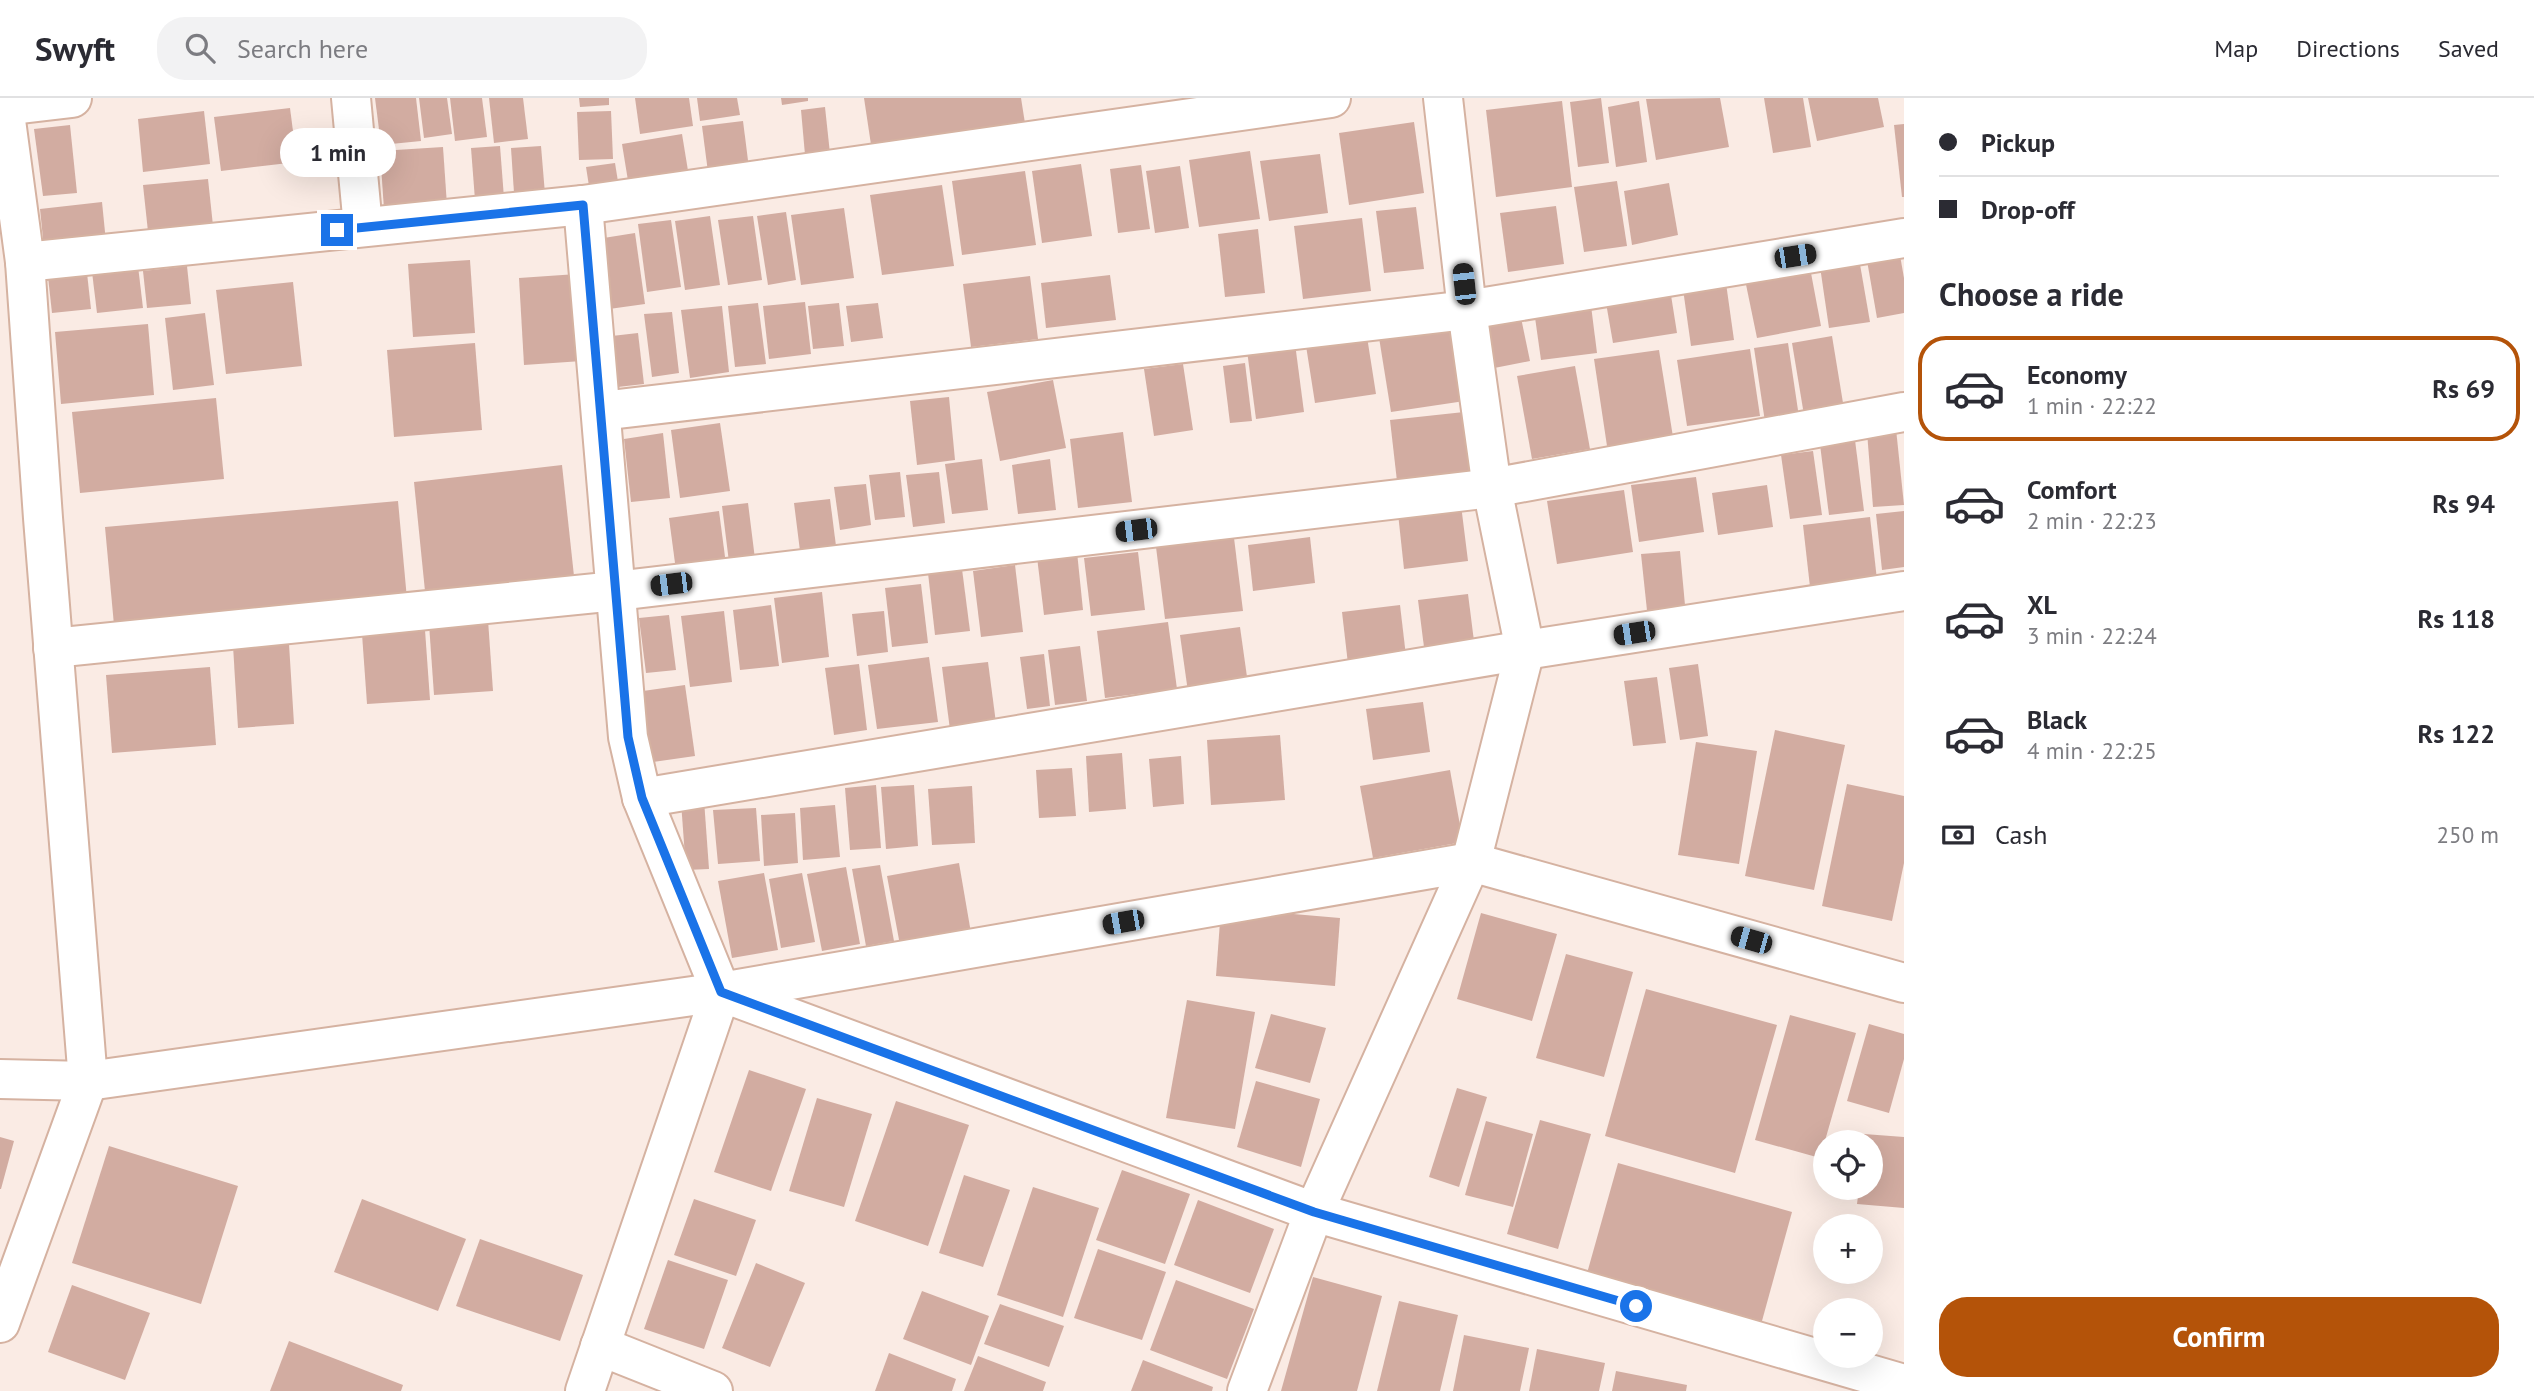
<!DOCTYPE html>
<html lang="en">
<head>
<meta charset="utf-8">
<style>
  body { margin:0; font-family:"PT Sans",sans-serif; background:#f2f2f3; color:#2b2b33; height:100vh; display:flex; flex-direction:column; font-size:26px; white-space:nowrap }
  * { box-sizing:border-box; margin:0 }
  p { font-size:23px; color:#7c7c81 }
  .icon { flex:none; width:38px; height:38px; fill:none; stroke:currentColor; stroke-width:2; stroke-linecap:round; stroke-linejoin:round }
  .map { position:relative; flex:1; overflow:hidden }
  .details { display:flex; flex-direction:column; background:#fff; width:630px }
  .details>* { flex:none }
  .banner { display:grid; align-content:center; height:154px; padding:0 35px; background:#fff }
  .buttons { position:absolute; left:1813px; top:1032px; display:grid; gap:14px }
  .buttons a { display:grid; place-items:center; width:70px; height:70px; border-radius:50%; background:#fff; box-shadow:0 7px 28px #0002; font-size:35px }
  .end { position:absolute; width:32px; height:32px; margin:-16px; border:9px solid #1a73e8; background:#fff; box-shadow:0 0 0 4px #fff }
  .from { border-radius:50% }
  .bubble { position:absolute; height:49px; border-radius:24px; background:#fff; box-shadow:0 7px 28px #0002; font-size:23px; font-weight:700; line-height:49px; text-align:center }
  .car { position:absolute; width:21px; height:42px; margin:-21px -10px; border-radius:9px; box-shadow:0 0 5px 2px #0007; background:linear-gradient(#222 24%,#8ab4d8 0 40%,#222 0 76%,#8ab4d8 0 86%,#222 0) }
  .banner b { display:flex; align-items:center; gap:24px; height:66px; font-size:26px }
  .banner b+b { border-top:2px solid #e1e1e2 }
  .banner i { width:18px; height:18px; background:#2b2b33 }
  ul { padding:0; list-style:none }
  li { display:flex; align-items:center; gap:21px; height:105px; margin:0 14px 10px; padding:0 21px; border:4px solid transparent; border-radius:28px }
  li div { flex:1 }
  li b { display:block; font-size:26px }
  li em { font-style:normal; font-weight:700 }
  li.current { border-color:#b45309 }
  li>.icon { width:63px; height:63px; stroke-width:1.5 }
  h2 { padding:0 35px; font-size:32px; line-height:84px }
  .pay { display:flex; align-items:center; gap:18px; height:77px; padding:0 35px; font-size:26px }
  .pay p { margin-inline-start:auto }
  .action { display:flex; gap:14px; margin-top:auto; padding:14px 35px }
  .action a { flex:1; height:80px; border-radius:28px; background:#b45309; color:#fff; font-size:28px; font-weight:700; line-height:80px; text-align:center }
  header { display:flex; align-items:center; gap:42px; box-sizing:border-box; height:98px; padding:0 35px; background:#fff; border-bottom:2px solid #e1e1e2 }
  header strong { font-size:33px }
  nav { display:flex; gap:38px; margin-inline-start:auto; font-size:24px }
  .search { width:490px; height:63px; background:#f2f2f3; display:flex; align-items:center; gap:18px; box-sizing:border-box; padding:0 24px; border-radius:28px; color:#7c7c81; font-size:26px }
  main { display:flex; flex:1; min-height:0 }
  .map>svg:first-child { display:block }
  .building { fill:#d2aca1 }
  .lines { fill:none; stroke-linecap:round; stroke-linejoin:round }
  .minor-casing { stroke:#d5b2a1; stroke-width:42 }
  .minor { stroke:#fff; stroke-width:38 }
  .route { stroke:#1a73e8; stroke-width:9 }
</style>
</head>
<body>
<header>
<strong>Swyft</strong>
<div class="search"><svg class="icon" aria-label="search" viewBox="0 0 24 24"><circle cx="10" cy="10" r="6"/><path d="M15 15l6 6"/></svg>Search here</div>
<nav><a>Map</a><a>Directions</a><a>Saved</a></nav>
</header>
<main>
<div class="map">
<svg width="1904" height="1293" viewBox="0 0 1904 1293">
  <rect width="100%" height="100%" fill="#faebe4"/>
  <!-- building -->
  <g class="building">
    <path d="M375,0h41l5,43 -40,4z"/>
    <path d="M419,0h28l5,36 -28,4z"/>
    <path d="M450,0h32l5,39 -32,4z"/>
    <path d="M489,0h34l5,41 -34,4z"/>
    <path d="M579,0h30v7l-29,2z"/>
    <path d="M635,0h54l4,28 -53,8z"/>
    <path d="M697,0h40l3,17 -40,6z"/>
    <path d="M781,0h27v3l-26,4z"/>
    <path d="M864,0h157l6,38 -154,22z"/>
    <path d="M1601,0l8,65 -31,4 -8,-65z"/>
    <path d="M1720,0l9,49 -73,13 -10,-61z"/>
    <path d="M1764,0h39l8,49 -38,6z"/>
    <path d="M1808,0h70l6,29 -67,14z"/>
    <path d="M1562,3l10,86 -76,10 -10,-87z"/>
    <path d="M1639,3l8,61 -31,5 -8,-60z"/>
    <path d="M825,9l6,56 -25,3 -5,-56z"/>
    <path d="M290,10l7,54 -76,9 -7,-54z"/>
    <path d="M204,13l6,53 -67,8 -5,-53z"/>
    <path d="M611,13l2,48 -34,1 -2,-48z"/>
    <path d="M743,23l7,55 -41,4 -7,-54z"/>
    <path d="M1414,24l10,71 -75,12 -10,-72z"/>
    <path d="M1904,26v73h-2l-8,-72z"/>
    <path d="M70,27l7,68 -34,3 -9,-67z"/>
    <path d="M682,36l8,49 -60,10 -8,-49z"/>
    <path d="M500,48l5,65 -29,2 -5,-65z"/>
    <path d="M541,48l5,60 -31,2 -4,-60z"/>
    <path d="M443,49l5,73 -63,4 -5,-73z"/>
    <path d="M1250,53l10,68 -61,8 -10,-67z"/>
    <path d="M1320,56l8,59 -59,8 -9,-60z"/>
    <path d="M615,65l5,31 -29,5 -5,-32z"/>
    <path d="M1081,66l11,72 -50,7 -10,-72z"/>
    <path d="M1141,67l9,64 -32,4 -8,-64z"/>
    <path d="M1180,68l9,62 -34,5 -9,-62z"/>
    <path d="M1025,73l11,74 -74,10 -10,-74z"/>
    <path d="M208,81l6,56 -65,6 -6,-56z"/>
    <path d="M1617,83l10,65 -43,6 -10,-65z"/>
    <path d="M1669,85l9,52 -46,10 -8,-54z"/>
    <path d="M942,87l12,81 -72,9 -12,-80z"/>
    <path d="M102,104l4,40 -62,6 -4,-39z"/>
    <path d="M1556,108l8,58 -56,8 -8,-59z"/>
    <path d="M1416,109l8,62 -40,4 -8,-62z"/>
    <path d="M844,110l10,70 -53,7 -10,-70z"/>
    <path d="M786,114l10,68 -28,5 -11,-69z"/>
    <path d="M710,118l10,69 -35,5 -10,-69z"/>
    <path d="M753,118l9,64 -34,5 -10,-65z"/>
    <path d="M1362,120l9,73 -68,8 -9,-73z"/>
    <path d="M671,122l10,67 -34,5 -9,-68z"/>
    <path d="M1258,131l7,64 -40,4 -7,-63z"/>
    <path d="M635,135l10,71 -43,6 -11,-70z"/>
    <path d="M1898,146l6,34v35l-27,5 -12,-69z"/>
    <path d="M1857,149l13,75 -41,6 -11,-75z"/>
    <path d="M1807,154l14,74 -64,12 -15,-73z"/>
    <path d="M470,162l5,73 -62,4 -5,-73z"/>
    <path d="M138,168l5,42 -46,5 -5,-41z"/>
    <path d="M187,168l4,38 -44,4 -4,-37z"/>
    <path d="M1724,171l10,71 -43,6 -10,-71z"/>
    <path d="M1667,172l10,63 -64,10 -11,-63z"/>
    <path d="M87,175l4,36 -39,4 -4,-36z"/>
    <path d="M577,176l5,87 -58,4 -5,-87z"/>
    <path d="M1110,177l6,45 -70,8 -5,-45z"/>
    <path d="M1030,178l8,63 -67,8 -8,-63z"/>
    <path d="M293,184l9,84 -76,8 -10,-84z"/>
    <path d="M1588,184l9,71 -56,7 -10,-71z"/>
    <path d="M1516,196l14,67 -51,10 -13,-67z"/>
    <path d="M805,204l6,52 -42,5 -6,-53z"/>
    <path d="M758,205l8,61 -31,3 -7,-61z"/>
    <path d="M839,205l5,43 -31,3 -5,-43z"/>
    <path d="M878,205l5,35 -32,4 -5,-36z"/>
    <path d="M1462,207l16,94 -87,13 -15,-93z"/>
    <path d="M722,208l7,66 -39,6 -9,-68z"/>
    <path d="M672,214l7,61 -27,4 -8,-63z"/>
    <path d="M205,215l9,72 -41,5 -8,-72z"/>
    <path d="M148,226l6,71 -93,9 -6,-72z"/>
    <path d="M1365,226l11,70 -61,9 -11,-70z"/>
    <path d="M638,235l6,51 -35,4 -6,-51z"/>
    <path d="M1294,238l10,76 -48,7 -10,-76z"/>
    <path d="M1832,238l12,73 -40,6 -12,-72z"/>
    <path d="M475,245l7,87 -88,7 -7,-87z"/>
    <path d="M1788,245l11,74 -34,5 -11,-74z"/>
    <path d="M1750,251l10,67 -73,10 -10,-66z"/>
    <path d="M1659,252l14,87 -66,9 -13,-87z"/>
    <path d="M1245,265l7,58 -22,2 -7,-57z"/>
    <path d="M1183,266l10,66 -39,6 -10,-67z"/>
    <path d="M1575,268l15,83 -58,10 -15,-83z"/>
    <path d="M1053,282l13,68 -66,13 -13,-69z"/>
    <path d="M949,299l6,63 -38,5 -7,-64z"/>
    <path d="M216,300l8,81 -144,14 -8,-81z"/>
    <path d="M1464,314l7,69 -73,9 -8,-70z"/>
    <path d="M720,325l10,68 -50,7 -9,-68z"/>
    <path d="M1896,331l8,76 -31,2 -6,-75z"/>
    <path d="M1123,334l9,70 -54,6 -8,-69z"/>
    <path d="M1854,334l10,79 -35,4 -10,-78z"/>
    <path d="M663,335l7,65 -39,4 -7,-63z"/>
    <path d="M1813,353l9,64 -32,4 -9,-64z"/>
    <path d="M982,361l6,51 -36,4 -7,-50z"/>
    <path d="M1050,361l6,51 -38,4 -6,-49z"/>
    <path d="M562,367l12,111 -149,15 -11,-109z"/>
    <path d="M900,374l5,45 -30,3 -6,-45z"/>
    <path d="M939,374l6,51 -32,4 -7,-52z"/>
    <path d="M1696,379l8,55 -65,10 -8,-57z"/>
    <path d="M866,386l5,41 -31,5 -6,-43z"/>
    <path d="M1767,387l6,42 -55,8 -6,-42z"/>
    <path d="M1624,392l9,62 -76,12 -10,-63z"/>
    <path d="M1460,399l8,64 -64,8 -7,-65z"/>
    <path d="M830,401l6,47 -36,5 -6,-48z"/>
    <path d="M398,403l11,120 -293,26 -11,-120z"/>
    <path d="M748,405l7,56 -26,3 -7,-56z"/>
    <path d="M719,413l8,61 -50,6 -8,-60z"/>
    <path d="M1904,413v56l-22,3 -6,-56z"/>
    <path d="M1870,419l7,63 -67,7 -7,-62z"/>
    <path d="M1310,439l5,46 -62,8 -5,-46z"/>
    <path d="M1234,440l9,73 -78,8 -9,-72z"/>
    <path d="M1680,453l6,65 -38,4 -7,-66z"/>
    <path d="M1077,454l6,58 -39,5 -7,-58z"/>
    <path d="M1138,454l7,58 -54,6 -7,-58z"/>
    <path d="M1015,467l8,67 -42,5 -8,-66z"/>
    <path d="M962,471l8,62 -35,4 -7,-62z"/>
    <path d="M921,486l7,59 -36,4 -7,-59z"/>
    <path d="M822,494l7,65 -47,6 -8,-65z"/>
    <path d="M1468,496l7,55 -50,6 -7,-55z"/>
    <path d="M771,507l8,61 -39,4 -7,-60z"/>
    <path d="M1400,507l6,51 -58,8 -6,-52z"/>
    <path d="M724,513l8,71 -42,5 -9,-71z"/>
    <path d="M884,513l4,41 -31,4 -5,-42z"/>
    <path d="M669,517l7,55 -30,3 -7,-55z"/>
    <path d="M488,522l5,71 -59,4 -5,-71z"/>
    <path d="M1168,524l9,67 -72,9 -8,-67z"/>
    <path d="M1240,529l8,57 -60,8 -8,-57z"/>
    <path d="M425,532l5,70 -63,4 -5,-70z"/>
    <path d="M289,546l5,80 -56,4 -5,-82z"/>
    <path d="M1080,548l7,55 -32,4 -7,-55z"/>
    <path d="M1044,556l6,52 -23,3 -7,-52z"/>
    <path d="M929,559l9,65 -61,7 -9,-64z"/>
    <path d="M988,564l8,61 -46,7 -8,-63z"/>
    <path d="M859,566l8,66 -33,5 -9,-67z"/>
    <path d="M1698,566l10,72 -28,4 -11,-72z"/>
    <path d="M210,569l6,78 -104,8 -6,-78z"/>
    <path d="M1657,579l9,66 -33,3 -9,-65z"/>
    <path d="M685,587l10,71 -49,7 -10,-71z"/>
    <path d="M1423,604l7,50 -57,8 -7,-51z"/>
    <path d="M1775,632l70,15 -31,145 -69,-14z"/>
    <path d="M1280,637l5,65 -74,5 -4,-65z"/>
    <path d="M1696,644l61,9 -18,113 -61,-9z"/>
    <path d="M1122,655l4,56 -37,3 -3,-56z"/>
    <path d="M1181,658l3,48 -31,3 -4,-48z"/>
    <path d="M1072,670l4,48 -37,2 -3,-48z"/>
    <path d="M1450,672l13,72 -90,16 -13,-72z"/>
    <path d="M1847,686l57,12v67l-12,58 -70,-15z"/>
    <path d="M876,687l5,63 -31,2 -5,-62z"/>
    <path d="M914,687l4,61 -32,3 -5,-62z"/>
    <path d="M972,688l3,57 -43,2 -4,-56z"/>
    <path d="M704,702l5,69 -23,1 -5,-68z"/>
    <path d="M835,707l5,52 -37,3 -3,-52z"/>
    <path d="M756,710l4,53 -42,3 -5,-54z"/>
    <path d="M795,715l3,50 -34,3 -3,-51z"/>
    <path d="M959,765l12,70 -71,12 -13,-69z"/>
    <path d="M880,767l14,76 -28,5 -14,-77z"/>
    <path d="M846,769l14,77 -38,7 -15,-77z"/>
    <path d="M764,775l14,77 -46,8 -14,-77z"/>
    <path d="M802,775l13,69 -34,6 -12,-69z"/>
    <path d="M1221,810l119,10 -5,68 -119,-10z"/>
    <path d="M1481,815l76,21 -25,87 -75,-22z"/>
    <path d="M1566,856l67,18 -29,105 -68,-19z"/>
    <path d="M1646,891l131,36 -42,148 -130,-37z"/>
    <path d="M1187,902l68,12 -20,117 -69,-11z"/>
    <path d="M1271,916l55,14 -16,55 -55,-15z"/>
    <path d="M1790,917l66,18 -36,125 -65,-18z"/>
    <path d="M1869,926l35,10v25l-15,54 -42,-12z"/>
    <path d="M749,972l57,19 -35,102 -57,-19z"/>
    <path d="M1256,983l64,18 -19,68 -64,-20z"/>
    <path d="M1457,990l30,9 -28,90 -30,-10z"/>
    <path d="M817,1000l55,16 -28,93 -55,-16z"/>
    <path d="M896,1003l73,24 -41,121 -73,-25z"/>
    <path d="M1540,1022l51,14 -33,115 -51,-15z"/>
    <path d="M1486,1023l47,13 -20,73 -48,-12z"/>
    <path d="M1864,1036l40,3v71l-47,-4 2,-16h12v-45h-8z"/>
    <path d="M0,1039l14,4 -13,48h-1z"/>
    <path d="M109,1048l129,40 -37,118 -129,-41z"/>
    <path d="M1618,1065l174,49 -35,127 -175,-48z"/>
    <path d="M1122,1072l68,24 -25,70 -69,-24z"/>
    <path d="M964,1077l46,15 -27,77 -44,-14z"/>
    <path d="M1033,1089l66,21 -36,109 -66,-22z"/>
    <path d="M362,1101l104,40 -28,72 -104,-39z"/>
    <path d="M694,1101l62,21 -20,56 -62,-21z"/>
    <path d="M1198,1102l76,29 -24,64 -76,-28z"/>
    <path d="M480,1141l103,36 -23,66 -104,-35z"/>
    <path d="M1098,1151l68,23 -24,68 -68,-22z"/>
    <path d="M668,1162l60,20 -24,69 -60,-20z"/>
    <path d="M756,1165l49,20 -35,84 -48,-19z"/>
    <path d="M1313,1179l69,19 -25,95h-76z"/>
    <path d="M1176,1182l78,29 -27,70 -77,-29z"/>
    <path d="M72,1187l78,28 -25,67 -77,-28z"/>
    <path d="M922,1193l67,25 -18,49 -68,-26z"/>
    <path d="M1399,1203l59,14 -18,76h-63z"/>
    <path d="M1000,1206l64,22 -15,41 -65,-23z"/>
    <path d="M1464,1237l65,13 -9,43h-67z"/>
    <path d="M289,1243l114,44 -2,6h-131z"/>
    <path d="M1537,1251l68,14 -6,28h-70z"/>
    <path d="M889,1255l67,26 -4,12h-77z"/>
    <path d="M978,1258l68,26 -3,9h-79z"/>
    <path d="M1143,1262l70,27 -1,4h-81z"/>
    <path d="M1616,1273l71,14 -1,6h-74z"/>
  </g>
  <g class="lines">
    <defs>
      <g id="minor">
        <path d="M351,0l12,129"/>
        <path d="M4,8l68,-8"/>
        <path d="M583,107l45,532 14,61 79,194 750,-130 433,121"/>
        <path d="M25,164l558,-57 748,-107"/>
        <path d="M601,313l866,-101 437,-72"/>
        <path d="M53,550l563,-57 876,-103 412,-76"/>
        <path d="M642,700l883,-148 379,-59"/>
        <path d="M0,981l88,2 633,-89"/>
        <path d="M0,1225l88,-242 -45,-563 -18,-256 -22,-164"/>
        <path d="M600,1248l113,45"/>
        <path d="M585,1293l136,-399 593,220 590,172"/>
        <path d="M1247,1293l67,-179 157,-350 54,-212 -33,-162 -25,-178 -24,-212"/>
      </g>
    </defs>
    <!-- minor casing -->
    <use href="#minor" class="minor-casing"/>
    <!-- minor -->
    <use href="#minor" class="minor"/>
  </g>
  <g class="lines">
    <!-- route -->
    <path class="route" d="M337,132l246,-25 45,532 14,61 79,194 593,220 322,94"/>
  </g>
</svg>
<div class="buttons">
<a><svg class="icon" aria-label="locate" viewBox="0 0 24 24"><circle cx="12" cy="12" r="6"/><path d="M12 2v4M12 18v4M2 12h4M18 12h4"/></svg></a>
<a>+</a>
<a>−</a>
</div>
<i class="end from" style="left:1636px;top:1208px"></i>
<i class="end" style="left:337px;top:132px"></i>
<div class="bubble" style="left:280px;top:30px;width:116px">1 min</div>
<i class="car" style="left:1795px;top:158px;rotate:81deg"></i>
<i class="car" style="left:1464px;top:186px;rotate:354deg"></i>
<i class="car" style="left:1136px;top:432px;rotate:263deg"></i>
<i class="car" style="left:671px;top:486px;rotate:263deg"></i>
<i class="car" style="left:1634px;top:535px;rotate:261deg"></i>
<i class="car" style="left:1123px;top:824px;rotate:260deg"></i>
<i class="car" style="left:1751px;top:842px;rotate:286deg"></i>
</div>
<section class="details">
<div class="banner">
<b><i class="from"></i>Pickup</b>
<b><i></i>Drop-off</b>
</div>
<h2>Choose a ride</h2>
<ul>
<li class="current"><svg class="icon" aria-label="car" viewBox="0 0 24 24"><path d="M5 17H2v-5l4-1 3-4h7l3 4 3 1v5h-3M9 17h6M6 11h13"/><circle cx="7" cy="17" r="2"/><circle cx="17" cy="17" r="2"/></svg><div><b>Economy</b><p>1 min · 22:22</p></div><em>Rs 69</em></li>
<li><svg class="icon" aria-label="car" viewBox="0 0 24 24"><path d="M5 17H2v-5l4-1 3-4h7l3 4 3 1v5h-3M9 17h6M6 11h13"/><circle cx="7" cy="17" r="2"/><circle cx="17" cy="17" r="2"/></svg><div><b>Comfort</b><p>2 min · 22:23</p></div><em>Rs 94</em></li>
<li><svg class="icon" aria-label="car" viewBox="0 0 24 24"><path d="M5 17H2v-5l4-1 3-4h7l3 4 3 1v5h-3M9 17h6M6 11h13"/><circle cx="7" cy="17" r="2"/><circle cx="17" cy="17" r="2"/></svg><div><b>XL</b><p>3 min · 22:24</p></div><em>Rs 118</em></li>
<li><svg class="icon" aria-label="car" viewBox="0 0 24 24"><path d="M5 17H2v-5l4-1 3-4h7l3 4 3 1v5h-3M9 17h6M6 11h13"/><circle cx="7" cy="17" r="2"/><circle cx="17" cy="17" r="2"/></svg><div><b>Black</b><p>4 min · 22:25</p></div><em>Rs 122</em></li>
</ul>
<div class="pay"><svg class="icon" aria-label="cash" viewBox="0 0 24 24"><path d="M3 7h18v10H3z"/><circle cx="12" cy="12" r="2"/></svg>Cash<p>250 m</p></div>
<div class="action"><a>Confirm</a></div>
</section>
</main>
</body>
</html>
